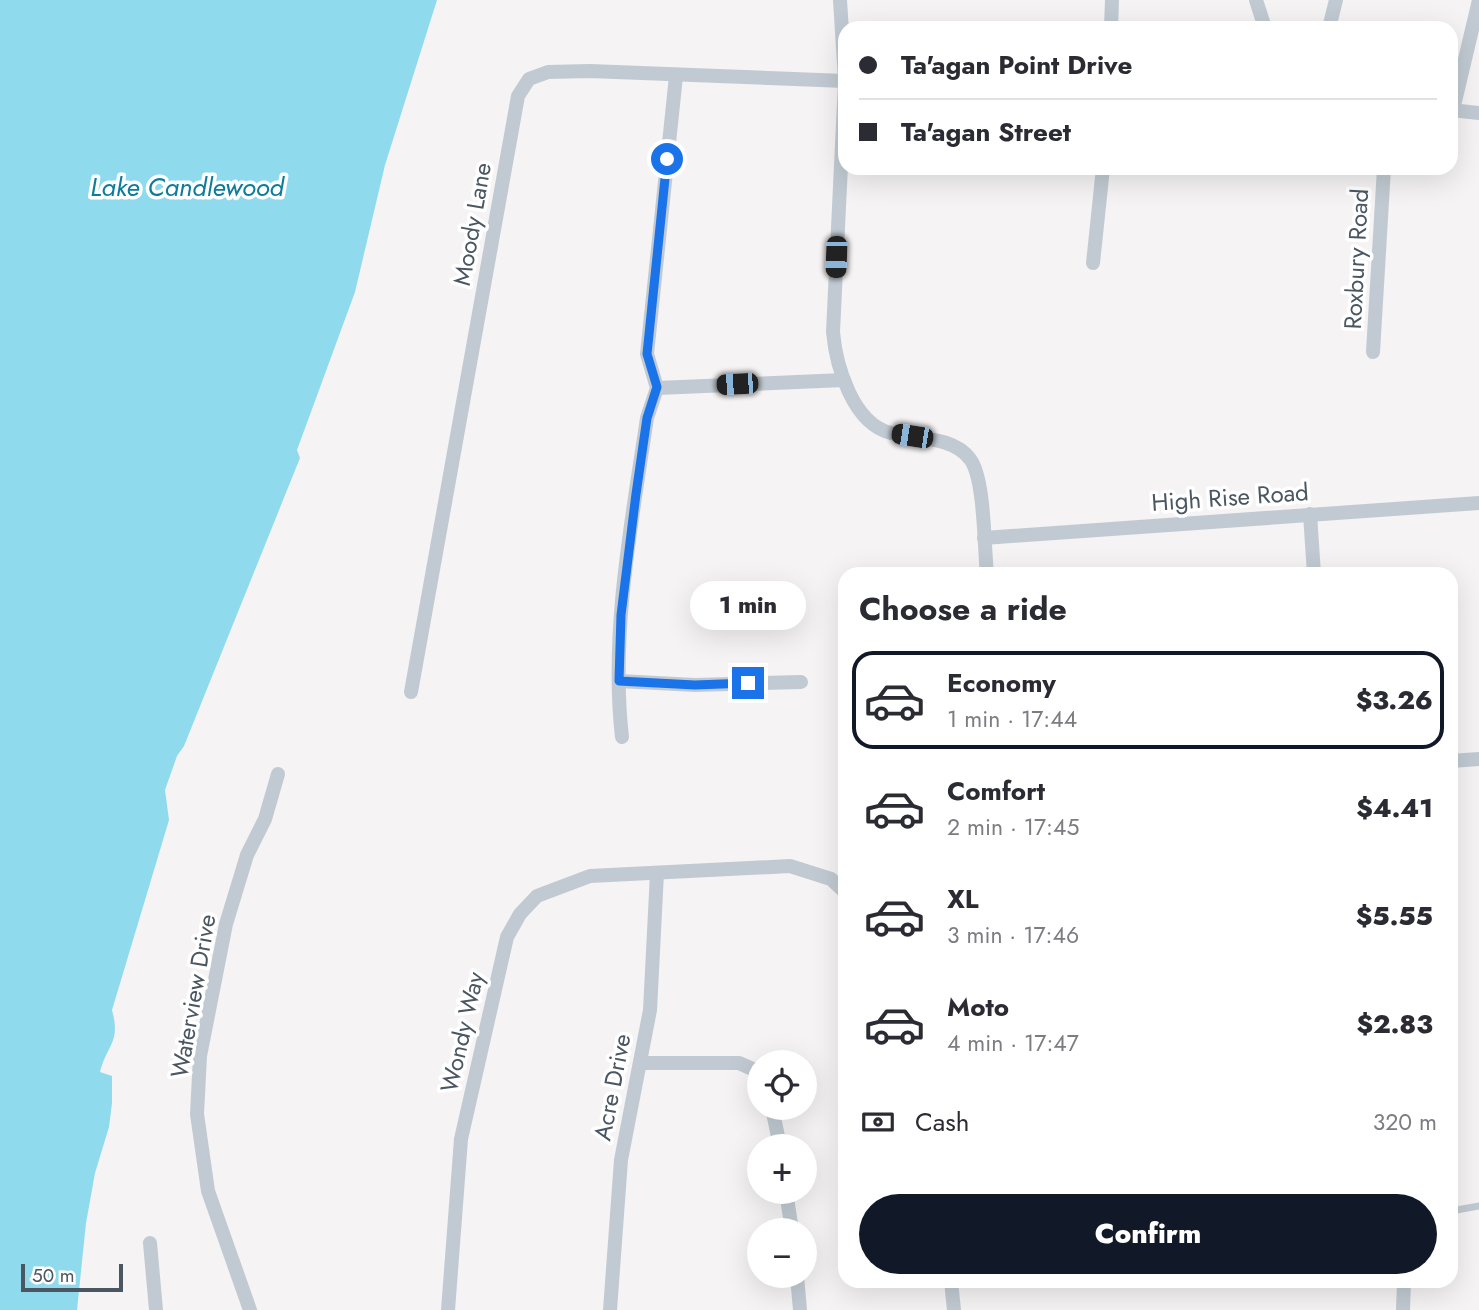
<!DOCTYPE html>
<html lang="en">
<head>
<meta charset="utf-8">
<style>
  body { margin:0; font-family:Jost,sans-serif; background:#f2f2f3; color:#2b2b33; height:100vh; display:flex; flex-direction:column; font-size:26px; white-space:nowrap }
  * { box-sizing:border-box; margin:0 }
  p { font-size:23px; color:#7c7c81 }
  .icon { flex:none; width:38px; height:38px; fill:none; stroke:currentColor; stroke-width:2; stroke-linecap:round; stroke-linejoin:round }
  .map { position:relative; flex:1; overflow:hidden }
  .details { position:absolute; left:838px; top:567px; width:620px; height:721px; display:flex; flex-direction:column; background:#fff; border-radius:21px; box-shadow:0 7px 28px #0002 }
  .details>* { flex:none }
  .top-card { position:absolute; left:838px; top:21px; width:620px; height:154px; border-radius:21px; box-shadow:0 7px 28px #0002; display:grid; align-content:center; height:154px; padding:0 21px; background:#fff }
  .controls { position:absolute; left:747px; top:1050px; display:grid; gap:14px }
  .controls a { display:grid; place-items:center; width:70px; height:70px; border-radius:50%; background:#fff; box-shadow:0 7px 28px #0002; font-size:35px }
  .scale { position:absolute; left:21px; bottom:18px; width:102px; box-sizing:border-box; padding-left:7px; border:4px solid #4a5661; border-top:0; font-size:19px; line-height:24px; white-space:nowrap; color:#4a5661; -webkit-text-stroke:5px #fff; paint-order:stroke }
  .end { position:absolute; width:32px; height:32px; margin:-16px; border:9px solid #1a73e8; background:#fff; box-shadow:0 0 0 4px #fff }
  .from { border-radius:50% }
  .bubble { position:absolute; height:49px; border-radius:24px; background:#fff; box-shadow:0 7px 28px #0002; font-size:23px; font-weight:800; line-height:49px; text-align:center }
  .car { position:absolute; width:21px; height:42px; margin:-21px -10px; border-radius:9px; box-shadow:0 0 5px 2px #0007; background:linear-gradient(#222 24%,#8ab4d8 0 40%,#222 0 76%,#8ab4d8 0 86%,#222 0) }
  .top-card b { display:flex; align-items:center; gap:24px; height:66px; font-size:26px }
  .top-card b+b { border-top:2px solid #e1e1e2 }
  .top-card i { width:18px; height:18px; background:#2b2b33 }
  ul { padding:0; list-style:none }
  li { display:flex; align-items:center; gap:21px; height:98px; margin:0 14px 10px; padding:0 7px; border:4px solid transparent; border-radius:21px }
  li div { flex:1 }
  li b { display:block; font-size:26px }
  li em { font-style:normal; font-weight:800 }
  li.selected { border-color:#111827 }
  li>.icon { width:63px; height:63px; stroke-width:1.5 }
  h2 { padding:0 21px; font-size:32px; line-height:84px }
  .pay { display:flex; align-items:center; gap:18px; height:77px; padding:0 21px; font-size:26px }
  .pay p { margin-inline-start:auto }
  .cta { display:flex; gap:14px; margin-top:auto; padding:14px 21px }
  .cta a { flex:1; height:80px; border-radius:42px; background:#111827; color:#fff; font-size:28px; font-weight:800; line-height:80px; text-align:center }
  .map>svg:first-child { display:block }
  .water { fill:#90daee }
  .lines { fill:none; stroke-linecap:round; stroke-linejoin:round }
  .lane { stroke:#c1cad2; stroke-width:7 }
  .street { stroke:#c1cad2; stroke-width:14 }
  .route { stroke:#1a73e8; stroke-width:9 }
  .labels { text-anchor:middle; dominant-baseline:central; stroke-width:7; stroke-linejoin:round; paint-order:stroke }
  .street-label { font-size:24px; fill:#4a5661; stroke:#fff }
  .water-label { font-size:26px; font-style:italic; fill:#0c7c9b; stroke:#fff }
</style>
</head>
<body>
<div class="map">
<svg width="1479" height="1310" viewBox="0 0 1479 1310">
  <rect width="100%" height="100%" fill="#f5f3f3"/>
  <!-- water -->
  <path class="water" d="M0,0h437l-52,165 -30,127 -58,158 3,8 -116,288 -7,10 -12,34 4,30 -57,190c9,33 -5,34 -12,62l12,4v27l-3,24 -14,46 -9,50 -9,87h-77z"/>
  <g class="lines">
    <!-- lane -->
    <path class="lane" d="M1451,1211l28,-5"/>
    <!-- street -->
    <g class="street">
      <path d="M840,0l5,80"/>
      <path d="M1256,0l9,28"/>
      <path d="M1111,28l1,-28"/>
      <path d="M1329,28l7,-28"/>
      <path d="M845,82l-12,250c3,34 20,92 58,101 25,6 62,3 79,26 15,19 14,89 17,115"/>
      <path d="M1451,110l28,3"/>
      <path d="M1453,110l26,-110"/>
      <path d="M1093,263l10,-95"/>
      <path d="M1373,352l11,-184"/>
      <path d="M657,388l187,-8"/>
      <path d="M1310,514l4,60"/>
      <path d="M984,538l495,-35"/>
      <path d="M619,681l76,4 106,-3"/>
      <path d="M411,692l107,-596 11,-17 19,-7 42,-1 255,10"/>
      <path d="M622,737c-12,-104 10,-217 25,-319l10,-30 -10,-34 29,-278"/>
      <path d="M1451,761l28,-2"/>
      <path d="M640,1063h99l18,8 3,3"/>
      <path d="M772,1108l8,38"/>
      <path d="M786,1192l6,38"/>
      <path d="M150,1243l6,67"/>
      <path d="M797,1276l3,34"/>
      <path d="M951,1281l3,29"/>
      <path d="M250,1310l-42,-119 -11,-77 3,-58 26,-132 21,-69 18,-36 13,-45"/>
      <path d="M448,1310l13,-171 46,-202 13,-23 17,-18 53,-20 200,-10 41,13 14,13"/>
      <path d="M610,1310l11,-150 29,-150 7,-137"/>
      <path d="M1403,1310l1,-29"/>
    </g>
  </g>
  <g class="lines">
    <!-- route -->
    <path class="route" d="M667,159l-20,195 10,33 -10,31 -11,76 -15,121 -2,66 76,4 53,-2"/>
  </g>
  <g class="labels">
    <!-- street labels -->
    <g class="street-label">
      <text transform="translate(472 224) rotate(-80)">Moody Lane</text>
      <text transform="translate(1356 259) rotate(-87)">Roxbury Road</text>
      <text transform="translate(1230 497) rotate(-4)">High Rise Road</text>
      <text transform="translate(193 996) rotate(-80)">Waterview Drive</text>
      <text transform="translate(462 1032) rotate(-77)">Wondy Way</text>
      <text transform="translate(612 1087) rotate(-79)">Acre Drive</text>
    </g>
    <!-- water labels -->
    <g class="water-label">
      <text x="187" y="187">Lake Candlewood</text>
    </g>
  </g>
</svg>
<div class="controls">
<a><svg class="icon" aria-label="locate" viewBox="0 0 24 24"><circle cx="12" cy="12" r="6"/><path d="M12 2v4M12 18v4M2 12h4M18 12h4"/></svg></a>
<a>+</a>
<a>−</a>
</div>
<div class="scale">50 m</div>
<i class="end from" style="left:667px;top:159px"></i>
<i class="end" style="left:748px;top:683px"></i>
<div class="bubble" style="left:690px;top:581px;width:116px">1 min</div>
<i class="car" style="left:836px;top:257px;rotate:182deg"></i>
<i class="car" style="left:737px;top:384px;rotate:267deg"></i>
<i class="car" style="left:912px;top:436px;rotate:279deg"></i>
<div class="top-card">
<b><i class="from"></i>Ta'agan Point Drive</b>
<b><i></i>Ta'agan Street</b>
</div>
<section class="details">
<h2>Choose a ride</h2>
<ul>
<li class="selected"><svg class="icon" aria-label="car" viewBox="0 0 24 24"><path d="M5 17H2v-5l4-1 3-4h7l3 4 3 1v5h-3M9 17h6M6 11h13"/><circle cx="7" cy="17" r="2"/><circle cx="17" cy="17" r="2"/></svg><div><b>Economy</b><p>1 min · 17:44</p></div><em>$3.26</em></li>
<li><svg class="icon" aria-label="car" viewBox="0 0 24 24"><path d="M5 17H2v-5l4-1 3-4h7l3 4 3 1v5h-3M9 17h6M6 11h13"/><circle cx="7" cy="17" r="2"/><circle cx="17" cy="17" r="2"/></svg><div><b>Comfort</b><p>2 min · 17:45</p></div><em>$4.41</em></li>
<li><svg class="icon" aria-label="car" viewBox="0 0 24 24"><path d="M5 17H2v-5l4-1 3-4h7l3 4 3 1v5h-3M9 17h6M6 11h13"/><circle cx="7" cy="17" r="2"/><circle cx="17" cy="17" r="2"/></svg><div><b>XL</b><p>3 min · 17:46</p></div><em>$5.55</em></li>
<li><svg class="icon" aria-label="car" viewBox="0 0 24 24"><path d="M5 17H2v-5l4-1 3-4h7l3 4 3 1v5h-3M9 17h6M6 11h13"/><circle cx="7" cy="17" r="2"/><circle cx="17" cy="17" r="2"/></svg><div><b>Moto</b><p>4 min · 17:47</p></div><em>$2.83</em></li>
</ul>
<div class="pay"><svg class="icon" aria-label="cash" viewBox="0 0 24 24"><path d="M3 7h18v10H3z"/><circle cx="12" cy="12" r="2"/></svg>Cash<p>320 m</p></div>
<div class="cta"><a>Confirm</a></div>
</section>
</div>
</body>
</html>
